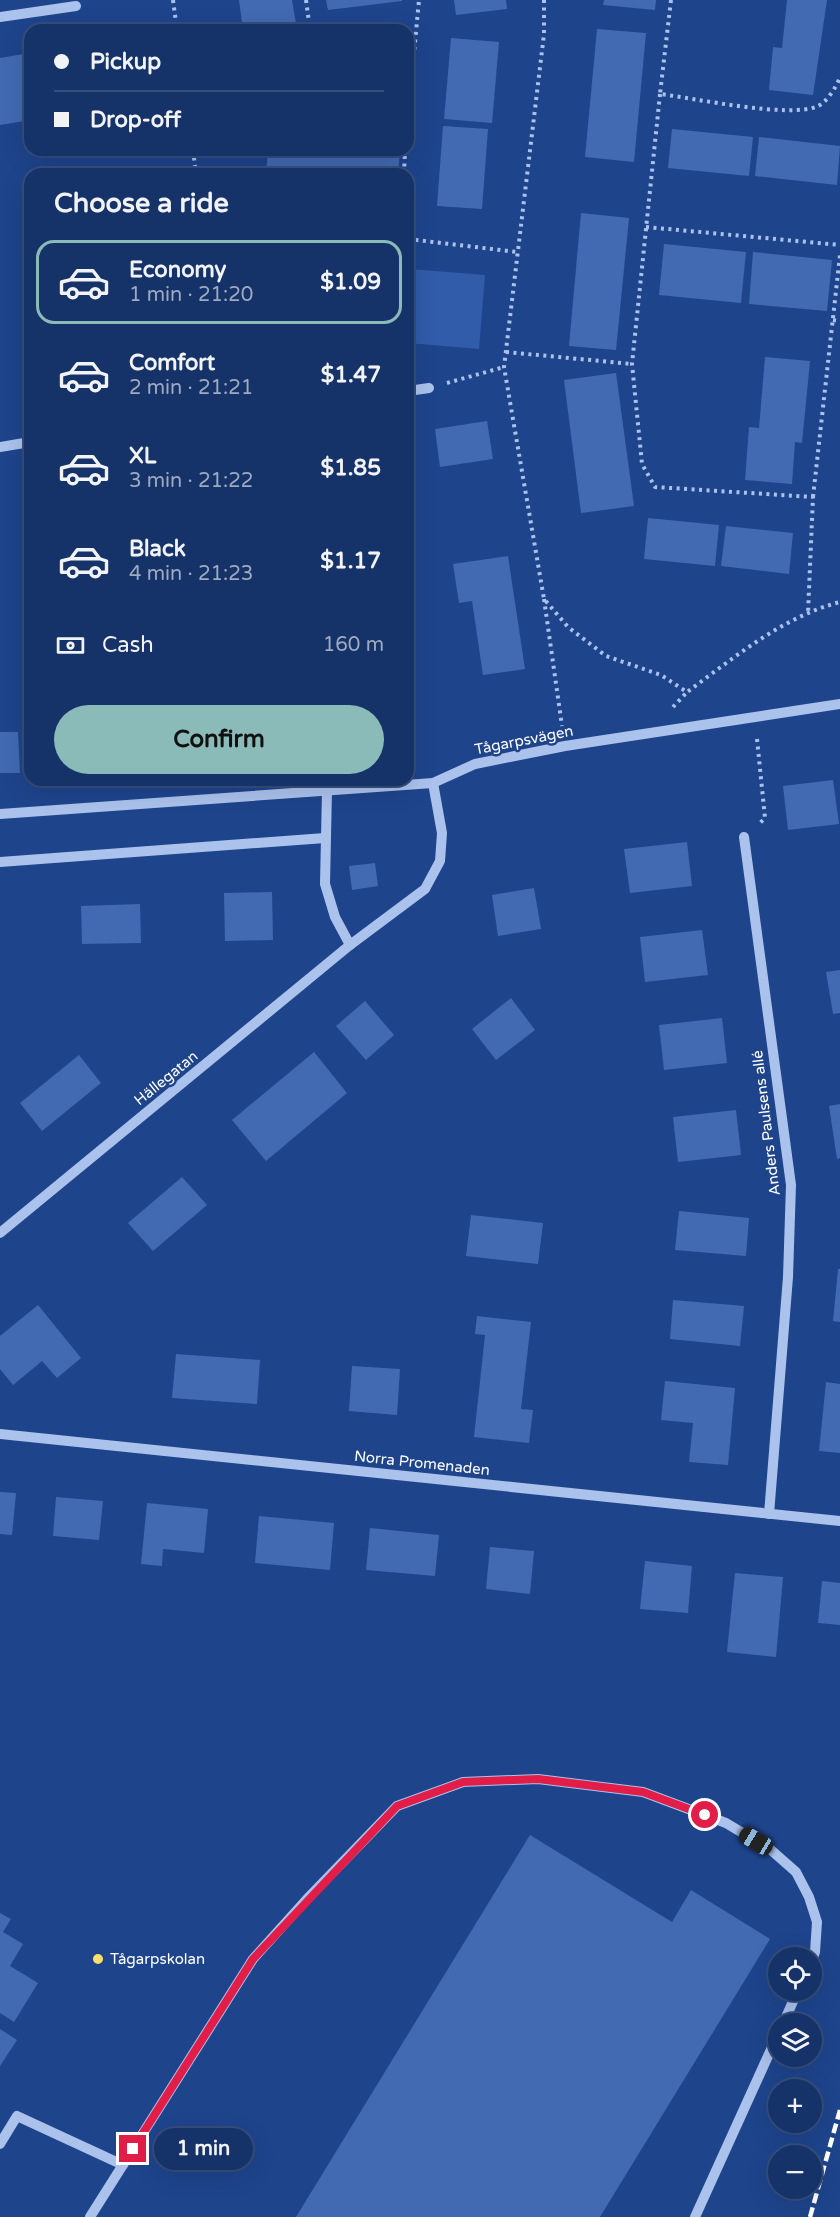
<!DOCTYPE html>
<html lang="en">
<head>
<meta charset="utf-8">
<style>
  body { margin:0; font-family:"Varela Round",sans-serif; background:#233f71; color:#f1f3f6; height:100vh; display:flex; flex-direction:column; font-size:22px; white-space:nowrap }
  * { box-sizing:border-box; margin:0 }
  p { font-size:20px; color:#9eaac0 }
  .icon { flex:none; width:33px; height:33px; fill:none; stroke:currentColor; stroke-width:2; stroke-linecap:round; stroke-linejoin:round }
  .map { position:relative; flex:1; overflow:hidden }
  .details { position:absolute; left:24px; top:168px; width:390px; height:618px; display:flex; flex-direction:column; background:#163369; border-radius:18px; box-shadow:0 6px 24px #0002,0 0 0 2px #354e7d }
  .details>* { flex:none }
  .top-card { position:absolute; left:24px; top:24px; width:390px; height:132px; border-radius:18px; box-shadow:0 6px 24px #0002,0 0 0 2px #354e7d; display:grid; align-content:center; height:132px; padding:0 30px; background:#163369 }
  .controls { position:absolute; left:768px; top:1947px; display:grid; gap:12px }
  .controls a { display:grid; place-items:center; width:54px; height:54px; border-radius:50%; background:#163369; box-shadow:0 6px 24px #0002,0 0 0 2px #354e7d; font-size:30px }
  .end { position:absolute; width:27px; height:27px; margin:-14px; border:8px solid #e11d48; background:#fff; box-shadow:0 0 0 3px #fff }
  .from { border-radius:50% }
  .bubble { position:absolute; height:42px; border-radius:21px; background:#163369; box-shadow:0 6px 24px #0002,0 0 0 2px #354e7d; font-size:20px; font-weight:800; line-height:42px; text-align:center }
  .car { position:absolute; width:18px; height:36px; margin:-18px -9px; border-radius:8px; box-shadow:0 0 4px 2px #0007; background:linear-gradient(#222 24%,#8ab4d8 0 40%,#222 0 76%,#8ab4d8 0 86%,#222 0) }
  .top-card b { display:flex; align-items:center; gap:21px; height:57px; font-size:22px }
  .top-card b+b { border-top:2px solid #354e7d }
  .top-card i { width:15px; height:15px; background:#f1f3f6 }
  ul { padding:0; list-style:none }
  li { display:flex; align-items:center; gap:18px; height:84px; margin:0 12px 9px; padding:0 18px; border:3px solid transparent; border-radius:18px }
  li div { flex:1 }
  li b { display:block; font-size:22px }
  li em { font-style:normal; font-weight:800 }
  li.active { border-color:#8bbbb9 }
  li>.icon { width:54px; height:54px; stroke-width:1.5 }
  h2 { padding:0 30px; font-size:27px; line-height:72px }
  .pay { display:flex; align-items:center; gap:15px; height:66px; padding:0 30px; font-size:22px }
  .pay p { margin-inline-start:auto }
  .button { display:flex; gap:12px; margin-top:auto; padding:12px 30px }
  .button a { flex:1; height:69px; border-radius:36px; background:#8bbbb9; color:#111; font-size:24px; font-weight:800; line-height:69px; text-align:center }
  .map>svg:first-child { display:block }
  .green { fill:#315caa }
  .building { fill:#426ab2 }
  .lines { fill:none; stroke-linecap:round; stroke-linejoin:round }
  .path { stroke:#abc2ec; stroke-width:4; stroke-dasharray:3 4.5; stroke-linecap:butt }
  .minor { stroke:#abc2ec; stroke-width:10 }
  .rail { stroke:#fff; stroke-width:4.5; stroke-dasharray:10 4.5; stroke-linecap:butt }
  .route { stroke:#e11d48; stroke-width:8 }
  .poi-dot { fill:#fbdf6a; stroke:#1e448c; stroke-width:2 }
  .labels { text-anchor:middle; dominant-baseline:central; stroke-width:5; stroke-linejoin:round; paint-order:stroke }
  .street-label { font-size:15px; fill:#fff; stroke:#1e448c }
  .poi-label { font-size:15px; fill:#fff; stroke:#1e448c; text-anchor:start }
</style>
</head>
<body>
<div class="map">
<svg width="840" height="2217" viewBox="0 0 840 2217">
  <rect width="100%" height="100%" fill="#1e448c"/>
  <!-- green -->
  <path class="green" d="M410,269l75,6 -6,74 -71,-6z"/>
  <!-- building -->
  <g class="building">
    <path d="M239,0h53l5,30h-54z"/>
    <path d="M326,0h76v1l-74,9z"/>
    <path d="M454,0h52l1,9 -51,6z"/>
    <path d="M604,0h52l-1,10 -52,-5z"/>
    <path d="M787,0h40l-14,95 -44,-5 4,-43 9,1z"/>
    <path d="M597,29l49,4 -12,129 -49,-5z"/>
    <path d="M451,38l48,4 -7,81 -48,-4z"/>
    <path d="M29,53l1,67 -30,5v-67z"/>
    <path d="M443,126l45,3 -6,80 -45,-3z"/>
    <path d="M672,129l81,8 -4,39 -81,-8z"/>
    <path d="M759,137l81,9 -3,39 -82,-9z"/>
    <path d="M268,150l132,1 -2,23h-132z"/>
    <path d="M581,213l48,5 -13,132 -47,-4z"/>
    <path d="M664,244l82,8 -5,51 -82,-8z"/>
    <path d="M753,252l79,8 -5,51 -78,-7z"/>
    <path d="M765,357l45,4 -8,82 -7,-1 -3,42 -47,-4 4,-53 10,1z"/>
    <path d="M616,373l18,133 -53,7 -17,-133z"/>
    <path d="M487,421l6,38 -53,8 -5,-38z"/>
    <path d="M648,518l71,7 -4,41 -71,-7z"/>
    <path d="M726,526l67,7 -4,41 -68,-8z"/>
    <path d="M508,556l17,113 -42,6 -11,-74 -13,2 -6,-39z"/>
    <path d="M0,732h18l2,41h-20z"/>
    <path d="M833,780l6,44 -51,6 -5,-44z"/>
    <path d="M687,842l5,44 -62,7 -6,-44z"/>
    <path d="M375,863l3,23 -26,4 -3,-24z"/>
    <path d="M534,888l7,41 -43,7 -6,-41z"/>
    <path d="M272,892l1,48 -48,1 -1,-48z"/>
    <path d="M140,904l1,39 -59,1 -1,-38z"/>
    <path d="M702,930l6,45 -63,7 -5,-45z"/>
    <path d="M840,970v43l-7,1 -7,-42z"/>
    <path d="M511,998l24,32 -39,30 -24,-31z"/>
    <path d="M365,1001l29,34 -28,25 -30,-34z"/>
    <path d="M722,1018l5,45 -63,7 -5,-45z"/>
    <path d="M314,1052l33,41 -81,68 -34,-41z"/>
    <path d="M79,1055l22,28 -59,48 -22,-28z"/>
    <path d="M840,1104v54l-3,1 -8,-53z"/>
    <path d="M736,1110l5,45 -63,7 -5,-45z"/>
    <path d="M182,1177l25,28 -54,46 -25,-28z"/>
    <path d="M679,1211l70,7 -3,38 -71,-6z"/>
    <path d="M471,1215l72,8 -5,41 -72,-8z"/>
    <path d="M838,1269h2v53l-7,-1z"/>
    <path d="M673,1300l71,6 -4,40 -70,-7z"/>
    <path d="M38,1305l43,53 -24,20 -15,-17 -29,24 -13,-16v-33z"/>
    <path d="M477,1316l54,6 -10,87 12,1 -4,33 -55,-6 11,-102 -10,-1z"/>
    <path d="M176,1354l84,6 -3,44 -85,-6z"/>
    <path d="M352,1366l48,3 -3,46 -48,-4z"/>
    <path d="M665,1381l70,7 -7,77 -39,-3 4,-39 -32,-3z"/>
    <path d="M826,1382l14,2v69l-21,-2z"/>
    <path d="M0,1492l16,1 -4,42 -12,-1z"/>
    <path d="M56,1497l47,4 -4,39 -46,-4z"/>
    <path d="M147,1503l61,6 -4,44 -41,-4 -1,17 -21,-2z"/>
    <path d="M259,1516l75,7 -4,47 -75,-7z"/>
    <path d="M370,1528l69,7 -4,41 -69,-6z"/>
    <path d="M490,1547l44,4 -4,43 -44,-5z"/>
    <path d="M645,1561l47,5 -4,47 -48,-4z"/>
    <path d="M735,1573l48,4 -7,80 -49,-5z"/>
    <path d="M822,1581l18,2v42l-22,-2z"/>
    <path d="M530,1835l142,87 19,-32 79,49 -170,278h-304z"/>
    <path d="M0,1913l11,6 -8,13 20,12 -13,22 28,17 -24,39 -14,-9z"/>
    <path d="M0,2029l17,11 -17,26z"/>
  </g>
  <g class="lines">
    <!-- path -->
    <g class="path">
      <path d="M173,0l4,30"/>
      <path d="M306,0l4,30"/>
      <path d="M544,0v34l-40,333 40,232 24,28 38,29 55,19 26,17c47,-34 95,-75 153,-90"/>
      <path d="M671,0l-11,94c33,4 131,25 158,12 9,-4 19,-20 22,-29"/>
      <path d="M660,94l-28,270 10,100 13,23 158,10 -5,116"/>
      <path d="M408,117l11,-117"/>
      <path d="M193,150l3,24"/>
      <path d="M404,174l1,-24"/>
      <path d="M646,227l194,18"/>
      <path d="M408,239l109,13"/>
      <path d="M833,320l7,1"/>
      <path d="M506,352l126,12"/>
      <path d="M447,383l57,-16"/>
      <path d="M813,497l27,-242"/>
      <path d="M544,599l18,127"/>
      <path d="M673,707l14,-15"/>
      <path d="M757,739l8,79 -6,6"/>
    </g>
    <!-- minor -->
    <g class="minor">
      <path d="M0,17l76,-11"/>
      <path d="M408,391l21,-3"/>
      <path d="M0,447l30,-5"/>
      <path d="M327,790l-2,94 10,33 15,28"/>
      <path d="M0,814l433,-31 42,-19 90,-18 275,-42"/>
      <path d="M744,837l47,348 -3,92 -19,237"/>
      <path d="M0,862l325,-24"/>
      <path d="M0,1233l350,-288 75,-56 15,-28 2,-28 -9,-50"/>
      <path d="M0,1434l840,87"/>
      <path d="M783,2024l15,-34"/>
      <path d="M0,2144l17,-28 106,49"/>
      <path d="M90,2217l163,-258 54,-60 90,-93 66,-24 75,-3 105,13 83,31 45,27 25,22 13,25 8,25 -2,30 -3,9"/>
      <path d="M695,2217l83,-183"/>
    </g>
    <!-- rail -->
    <path class="rail" d="M810,2217l30,-107"/>
  </g>
  <g class="lines">
    <!-- route -->
    <path class="route" d="M133,2149l120,-190 144,-153 66,-24 75,-3 105,13 62,23"/>
  </g>
  <!-- markers -->
  <circle class="poi-dot" cx="98" cy="1959" r="6"/>
  <g class="labels">
    <!-- street labels -->
    <g class="street-label">
      <text transform="translate(524 740) rotate(-11)">Tågarpsvägen</text>
      <text transform="translate(166 1078) rotate(-39)">Hällegatan</text>
      <text transform="translate(766 1123) rotate(-97)">Anders Paulsens allé</text>
      <text transform="translate(422 1463) rotate(6)">Norra Promenaden</text>
    </g>
    <!-- poi labels -->
    <g class="poi-label">
      <text x="110" y="1959">Tågarpskolan</text>
    </g>
  </g>
</svg>
<div class="controls">
<a><svg class="icon" aria-label="locate" viewBox="0 0 24 24"><circle cx="12" cy="12" r="6"/><path d="M12 2v4M12 18v4M2 12h4M18 12h4"/></svg></a>
<a><svg class="icon" aria-label="layers" viewBox="0 0 24 24"><path d="M12 4l9 5-9 5-9-5zM3 14l9 5 9-5"/></svg></a>
<a>+</a>
<a>−</a>
</div>
<i class="end from" style="left:705px;top:1815px"></i>
<i class="end" style="left:133px;top:2149px"></i>
<div class="bubble" style="left:154px;top:2128px;width:99px">1 min</div>
<i class="car" style="left:756px;top:1841px;rotate:301deg"></i>
<div class="top-card">
<b><i class="from"></i>Pickup</b>
<b><i></i>Drop-off</b>
</div>
<section class="details">
<h2>Choose a ride</h2>
<ul>
<li class="active"><svg class="icon" aria-label="car" viewBox="0 0 24 24"><path d="M5 17H2v-5l4-1 3-4h7l3 4 3 1v5h-3M9 17h6M6 11h13"/><circle cx="7" cy="17" r="2"/><circle cx="17" cy="17" r="2"/></svg><div><b>Economy</b><p>1 min · 21:20</p></div><em>$1.09</em></li>
<li><svg class="icon" aria-label="car" viewBox="0 0 24 24"><path d="M5 17H2v-5l4-1 3-4h7l3 4 3 1v5h-3M9 17h6M6 11h13"/><circle cx="7" cy="17" r="2"/><circle cx="17" cy="17" r="2"/></svg><div><b>Comfort</b><p>2 min · 21:21</p></div><em>$1.47</em></li>
<li><svg class="icon" aria-label="car" viewBox="0 0 24 24"><path d="M5 17H2v-5l4-1 3-4h7l3 4 3 1v5h-3M9 17h6M6 11h13"/><circle cx="7" cy="17" r="2"/><circle cx="17" cy="17" r="2"/></svg><div><b>XL</b><p>3 min · 21:22</p></div><em>$1.85</em></li>
<li><svg class="icon" aria-label="car" viewBox="0 0 24 24"><path d="M5 17H2v-5l4-1 3-4h7l3 4 3 1v5h-3M9 17h6M6 11h13"/><circle cx="7" cy="17" r="2"/><circle cx="17" cy="17" r="2"/></svg><div><b>Black</b><p>4 min · 21:23</p></div><em>$1.17</em></li>
</ul>
<div class="pay"><svg class="icon" aria-label="cash" viewBox="0 0 24 24"><path d="M3 7h18v10H3z"/><circle cx="12" cy="12" r="2"/></svg>Cash<p>160 m</p></div>
<div class="button"><a>Confirm</a></div>
</section>
</div>
</body>
</html>
